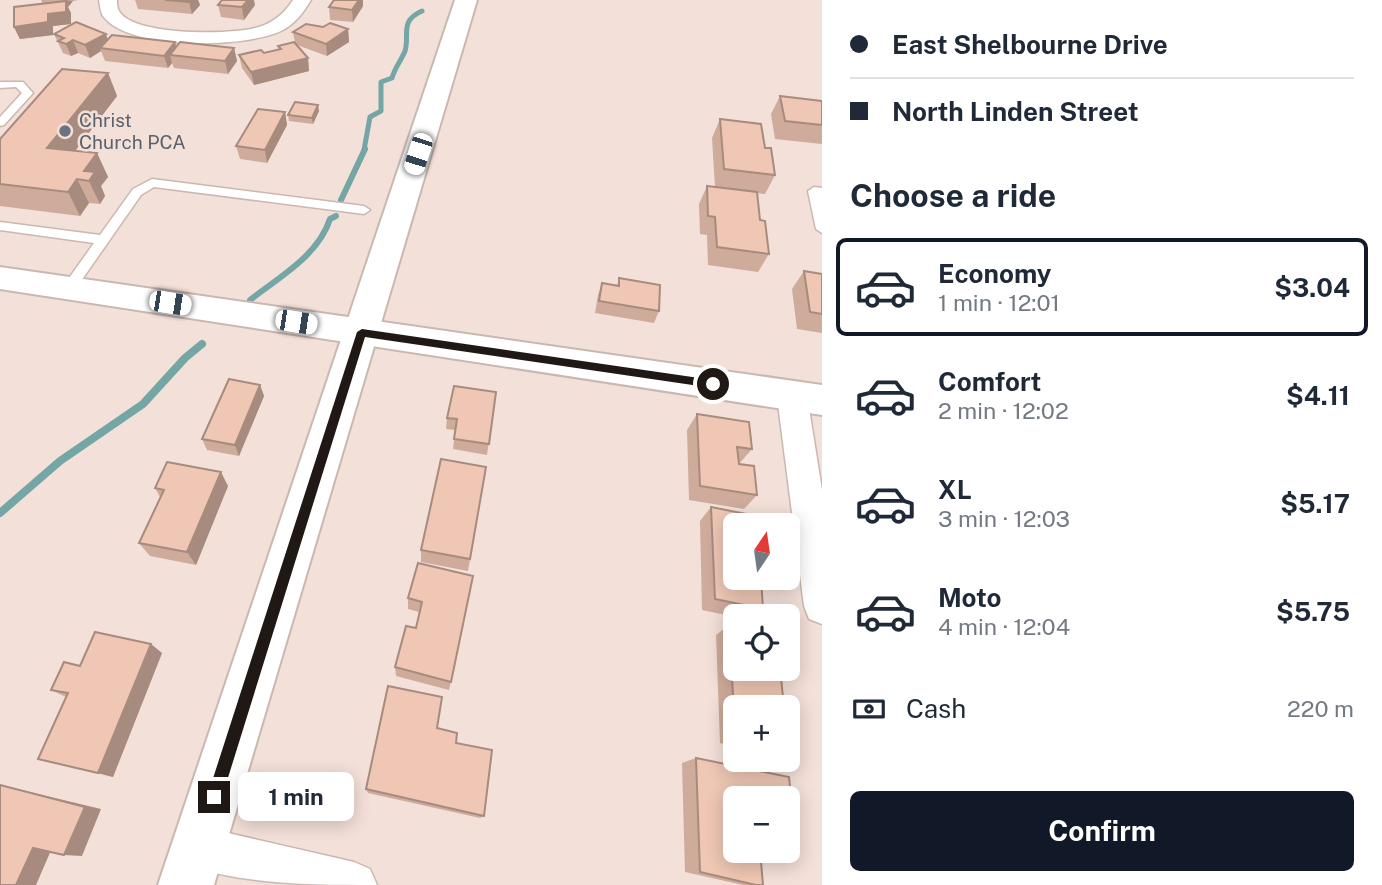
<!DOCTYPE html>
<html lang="en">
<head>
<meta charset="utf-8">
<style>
  body { margin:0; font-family:"Public Sans",sans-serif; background:#f6f6f7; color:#1f2937; height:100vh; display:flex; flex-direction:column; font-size:26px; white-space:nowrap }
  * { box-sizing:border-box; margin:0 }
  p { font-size:23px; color:#747a83 }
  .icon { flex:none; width:38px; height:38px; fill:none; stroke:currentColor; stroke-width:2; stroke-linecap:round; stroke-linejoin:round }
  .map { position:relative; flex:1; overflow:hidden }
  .details { display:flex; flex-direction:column; background:#fff; width:560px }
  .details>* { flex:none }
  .top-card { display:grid; align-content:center; height:154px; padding:0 28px; background:#fff }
  .needle { width:46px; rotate:13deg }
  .buttons { position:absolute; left:723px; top:513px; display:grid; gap:14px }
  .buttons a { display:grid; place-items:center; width:77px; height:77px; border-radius:10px; background:#fff; box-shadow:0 4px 18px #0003; font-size:35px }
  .end { position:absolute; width:32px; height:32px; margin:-16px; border:9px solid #1f1815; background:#fff; box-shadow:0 0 0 4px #fff }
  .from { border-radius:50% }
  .bubble { position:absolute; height:49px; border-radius:10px; background:#fff; box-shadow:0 4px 18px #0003; font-size:23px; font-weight:700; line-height:49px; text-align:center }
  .car { position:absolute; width:21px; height:42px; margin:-21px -10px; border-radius:9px; box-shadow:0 0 5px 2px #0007; background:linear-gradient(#fff 24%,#345 0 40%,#fff 0 76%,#345 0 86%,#fff 0) }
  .top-card b { display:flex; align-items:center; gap:24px; height:66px; font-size:26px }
  .top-card b+b { border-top:2px solid #e0e1e3 }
  .top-card i { width:18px; height:18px; background:#1f2937 }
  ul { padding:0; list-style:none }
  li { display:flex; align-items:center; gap:21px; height:98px; margin:0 14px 10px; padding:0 14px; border:4px solid transparent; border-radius:10px }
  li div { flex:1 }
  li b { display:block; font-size:26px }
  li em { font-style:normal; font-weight:700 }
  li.active { border-color:#111827 }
  li>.icon { width:63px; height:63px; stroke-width:1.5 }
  h2 { padding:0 28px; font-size:32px; line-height:84px }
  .pay { display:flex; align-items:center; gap:18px; height:77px; padding:0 28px; font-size:26px }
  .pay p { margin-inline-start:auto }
  .cta { display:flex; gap:14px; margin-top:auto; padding:14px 28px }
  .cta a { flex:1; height:80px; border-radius:10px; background:#111827; color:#fff; font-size:28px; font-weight:700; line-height:80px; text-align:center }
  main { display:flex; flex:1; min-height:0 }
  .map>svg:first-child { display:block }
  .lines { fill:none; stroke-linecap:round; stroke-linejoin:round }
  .stream-far2 { stroke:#75a6a6; stroke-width:5 }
  .stream-far1 { stroke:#75a6a6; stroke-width:6 }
  .stream { stroke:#75a6a6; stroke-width:8 }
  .service-casing { stroke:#cab8b0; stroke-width:3 }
  .minor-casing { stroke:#cab8b0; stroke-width:3 }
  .tertiary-casing { stroke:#cab8b0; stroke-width:4 }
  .secondary-casing { stroke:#cab8b0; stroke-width:4 }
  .service { fill:#fff; fill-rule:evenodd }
  .minor { fill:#fff; fill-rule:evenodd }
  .tertiary { fill:#fff; fill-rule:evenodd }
  .secondary { fill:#fff; fill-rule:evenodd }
  .wall { fill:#ceab9b }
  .shaded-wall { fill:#a78b7e }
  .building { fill:#efc7b4; stroke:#a78b7e; stroke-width:2 }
  .route { fill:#1f1815 }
  .worship-dot { fill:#6b7280; stroke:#f3e0d8; stroke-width:2.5 }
  .labels { text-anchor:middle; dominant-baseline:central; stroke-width:5; stroke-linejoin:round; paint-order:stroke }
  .far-worship-label { font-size:19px; fill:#5b616d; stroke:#f3e0d8; text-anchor:start }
</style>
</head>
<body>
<main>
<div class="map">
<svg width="822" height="885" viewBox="0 0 822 885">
  <rect width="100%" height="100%" fill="#f3e0d8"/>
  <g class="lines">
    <!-- stream-far2 -->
    <path class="stream-far2" d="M364,150l6,-33 11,-6v-29l11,-4c3,-11 9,-17 13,-27 5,-16 -6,-30 17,-40"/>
    <!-- stream-far1 -->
    <g class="stream-far1">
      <path d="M341,200l24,-51"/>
      <path d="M250,300c29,-23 68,-44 80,-81l6,-3"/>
    </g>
    <!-- stream -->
    <path class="stream" d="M0,513l60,-52 83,-57 42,-46 17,-14"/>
    <defs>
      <g id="service">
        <path d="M0,82h23l10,11 -29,32 -4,1v-9l22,-24 -6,-6 -16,1z"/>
        <path d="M152,179l212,27 6,4 -6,4 -210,-27 -13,8 -67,96 -5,2 -7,-5 32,-45 -94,-13v-8l100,13 33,-46z"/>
        <path d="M814,187l8,1v45l-6,-4 -8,-38z"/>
      </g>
      <g id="minor">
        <path d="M99,0h18c0,4 0,8 2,11 13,25 111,24 136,17 17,-4 29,-14 38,-28h18c-8,13 -16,24 -30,31 -36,17 -153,20 -178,-15 -3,-5 -3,-11 -4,-16z"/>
        <path d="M792,384l11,4 4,8 15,94v134l-13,-5 -5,-13 -27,-210 4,-8z"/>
        <path d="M198,826l156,36 16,7 7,16c-68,0 -130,0 -195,-21l-6,-16 6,-16z"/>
      </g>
      <path id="tertiary" d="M0,267l822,118v30l-822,-126z"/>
      <path id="secondary" d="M455,0h22l-263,885h-56z"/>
    </defs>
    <!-- service casing -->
    <use href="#service" class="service-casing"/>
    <!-- minor casing -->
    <use href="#minor" class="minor-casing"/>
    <!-- tertiary casing -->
    <use href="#tertiary" class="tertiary-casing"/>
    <!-- secondary casing -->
    <use href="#secondary" class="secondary-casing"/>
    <!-- service -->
    <use href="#service" class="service"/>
    <!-- minor -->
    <use href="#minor" class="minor"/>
    <!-- tertiary -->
    <use href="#tertiary" class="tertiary"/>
    <!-- secondary -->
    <use href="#secondary" class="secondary"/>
  </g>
  <!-- wall -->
  <g class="wall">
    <path d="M41,0h37l-5,1 -5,6 3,6v11l-18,2v9l-33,4 -6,-12 29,-23z"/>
    <path d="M135,0h63l2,5 -8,9 -54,-5z"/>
    <path d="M334,0h29v6l-10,16 -23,-2 -1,-13z"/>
    <path d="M218,5h37l-11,15 -23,-3z"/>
    <path d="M323,27l25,2 1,13 -22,14 -30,-11 11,13 1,13 -55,14 -12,-17 -3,-13 25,-2 15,-3 -1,-4 17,-3 -2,-11z"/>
    <path d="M54,34l54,6 67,2 1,5 58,1 3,13 -9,13 -54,-6 -2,-5 -4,5 -63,-7 -4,-10 -11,7 -12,-5 -7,3 -8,-3z"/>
    <path d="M108,73l9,23 -42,55 22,2 11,24 -7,9 4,10 -5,8 -11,-1 -9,13 -80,-10v-67z"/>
    <path d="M780,96l42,5v43l-47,-5 -4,-25z"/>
    <path d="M319,111l-6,13 -24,-3 -1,-6z"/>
    <path d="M285,112l2,13 -20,38 -27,-4 -4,-13z"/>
    <path d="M720,119l45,29 10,27 -10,19 -8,-1 3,27 9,34 -11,18 -50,-7 -1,-30 -7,-1 -1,-30 8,-18 8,1 -3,-49z"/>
    <path d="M804,271l18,3v59l-25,-4 -5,-40z"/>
    <path d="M619,278l40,33 -5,12 -59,-10 3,-18 4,-12 15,3z"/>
    <path d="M260,385l4,11 -25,60 -32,-6 -5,-11z"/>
    <path d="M496,392l-9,63 -34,-6 2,-19 -9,-1 1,-11z"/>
    <path d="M697,414l55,35 -13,15 18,31 -13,14 -55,-9 -2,-70z"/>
    <path d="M486,467l-18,104 -47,-9v-12z"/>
    <path d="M228,486l-32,79 -46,-9 -11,-13 21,-46 -5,-9z"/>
    <path d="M711,507l24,18 28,84 -10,7 -18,1 -33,-7 -2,-89z"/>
    <path d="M473,576l-24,114 -53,-14 -1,-9 21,-39 3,-16 -11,-3v-11z"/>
    <path d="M729,625l6,82v40l-15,-4 -4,-108z"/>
    <path d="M162,653l-49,124 -75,-18 28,-62 -15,-7 29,-24z"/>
    <path d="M437,728l19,15 28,73 -4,2 -112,-25 -2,-4z"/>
    <path d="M696,758l93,19 5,49 -6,1v-29h-53v52h25l3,35h-20l-58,-13 -3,-109z"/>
  </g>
  <!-- shaded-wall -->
  <g class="shaded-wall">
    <path d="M64,0l9,1 -5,6 3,6v11l-18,2v9l-33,4 -6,-12 34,-13 18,-9z"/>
    <path d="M191,0h7l2,5 -8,9 -3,-12z"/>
    <path d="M248,0h6l1,5 -11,15 -2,-13z"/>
    <path d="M359,0h4v6l-10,16 -1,-12z"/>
    <path d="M348,29l1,13 -22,14 -1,-12z"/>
    <path d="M106,34l4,12 -10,2 1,3 -11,7 -5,-13z"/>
    <path d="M73,40l5,13 -7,3 -5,-12z"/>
    <path d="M175,42l3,13h-8l2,8 -4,5 -4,-12z"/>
    <path d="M234,48l3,13 -9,13 -3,-13z"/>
    <path d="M308,58l1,13 -55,14 -3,-13z"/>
    <path d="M108,73l9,23 -58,76 -12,-24z"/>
    <path d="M318,105l1,6 -6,13 -1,-6z"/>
    <path d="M285,112l2,13 -20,38 -2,-13z"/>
    <path d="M97,153l11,24 -7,9 4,10 -5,8 -16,-33z"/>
    <path d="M77,179l12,24 -9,13 -12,-24z"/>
    <path d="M260,385l4,11 -25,60 -4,-11z"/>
    <path d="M221,472l7,14 -32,79 -9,-13z"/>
    <path d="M151,644l11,9 -49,124 -15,-4z"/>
    <path d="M0,785l101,24 -19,47 -18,-1z"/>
    <path d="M33,848h19l-16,37h-20z"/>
  </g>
  <!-- building -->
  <g class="building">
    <path d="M165,0h26l-2,2z"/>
    <path d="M222,0h26l-6,7 -24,-2z"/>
    <path d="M334,0h25l-7,10 -23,-3z"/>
    <path d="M66,1v11l-18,2v8l-34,5v-20z"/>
    <path d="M76,22l30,12 -21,11 -12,-5 -7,4 -8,-3 6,-3 -10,-4z"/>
    <path d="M330,23l18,6 -22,15 -33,-12 13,-8 17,3z"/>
    <path d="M112,35l63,7 -11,14 -64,-8z"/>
    <path d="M180,42l54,6 -9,13 -55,-6z"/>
    <path d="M294,42l14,16 -57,14 -12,-17 22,-5 3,3 17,-4 -3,-3z"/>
    <path d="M62,69l46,4 -61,75 50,5 -13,18 11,1 -6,9 -12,-2 -9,13 -68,-8v-45z"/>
    <path d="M780,96l42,5v24l-37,-4z"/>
    <path d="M295,102l23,3 -6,13 -24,-3z"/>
    <path d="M258,109l27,3 -20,38 -29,-4z"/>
    <path d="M720,119l41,5 4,24h6l4,27 -51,-6z"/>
    <path d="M707,186l50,6 3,28 5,1 4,33 -52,-7 -2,-30 -7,-1z"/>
    <path d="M804,271l18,3v40l-12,-2z"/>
    <path d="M619,278l41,7 -1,26 -60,-10 3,-18 17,3z"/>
    <path d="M229,379l31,6 -25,60 -33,-6z"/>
    <path d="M454,386l42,6 -7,52 -35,-5 3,-20 -10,-1z"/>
    <path d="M697,414l52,8 3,27 -15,-2 2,17 15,2 3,29 -57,-9z"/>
    <path d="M441,459l45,8 -16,92 -49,-9z"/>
    <path d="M167,462l54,10 -34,80 -48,-9 25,-53 -9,-2z"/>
    <path d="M711,507l56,11v7h-32v53h26l2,31 -48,-10z"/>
    <path d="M418,563l55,13 -22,106 -56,-15 11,-41 10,2 6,-26 -14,-4z"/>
    <path d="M729,625l6,1v42h45l4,39h-49v22z"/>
    <path d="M95,632l56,12 -53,129 -60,-14 30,-66 -17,-3 13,-28 16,4z"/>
    <path d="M388,686l54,11 -5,31 20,5 -1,10 36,7 -8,66 -118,-27z"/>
    <path d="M696,758l93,19 5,49 -6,-1v-27h-53v52h25l3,35h-7l-56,-13z"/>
    <path d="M0,785l85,22 -21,48 -31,-7 -17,37h-16z"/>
  </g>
  <!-- route -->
  <path class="route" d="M362,329l351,51 6,4 -6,4 -348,-51 -143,460 -2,5 -6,2 -5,-2 -2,-5 150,-465z"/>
  <!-- markers -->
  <circle class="worship-dot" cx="65" cy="131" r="7"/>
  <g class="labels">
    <!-- far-worship labels -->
    <g class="far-worship-label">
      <text x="79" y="120">Christ<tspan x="79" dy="22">Church PCA</tspan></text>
    </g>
  </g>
</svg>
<div class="buttons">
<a><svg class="needle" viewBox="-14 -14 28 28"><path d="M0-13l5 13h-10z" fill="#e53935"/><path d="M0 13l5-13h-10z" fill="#747a83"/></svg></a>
<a><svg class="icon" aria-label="locate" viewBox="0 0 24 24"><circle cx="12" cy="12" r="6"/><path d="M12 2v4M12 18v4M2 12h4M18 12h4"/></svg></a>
<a>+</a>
<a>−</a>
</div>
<i class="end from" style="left:713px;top:384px"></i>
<i class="end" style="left:214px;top:797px"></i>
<div class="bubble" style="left:238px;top:772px;width:116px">1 min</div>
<i class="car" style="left:418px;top:154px;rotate:198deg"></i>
<i class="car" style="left:170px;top:303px;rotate:99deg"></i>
<i class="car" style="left:296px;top:322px;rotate:99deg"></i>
</div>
<section class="details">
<div class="top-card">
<b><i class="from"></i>East Shelbourne Drive</b>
<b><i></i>North Linden Street</b>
</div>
<h2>Choose a ride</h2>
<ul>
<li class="active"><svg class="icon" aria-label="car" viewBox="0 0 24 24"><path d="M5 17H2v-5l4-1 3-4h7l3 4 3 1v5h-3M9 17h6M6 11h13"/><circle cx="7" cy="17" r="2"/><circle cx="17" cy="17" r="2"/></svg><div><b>Economy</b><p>1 min · 12:01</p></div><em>$3.04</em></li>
<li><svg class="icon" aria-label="car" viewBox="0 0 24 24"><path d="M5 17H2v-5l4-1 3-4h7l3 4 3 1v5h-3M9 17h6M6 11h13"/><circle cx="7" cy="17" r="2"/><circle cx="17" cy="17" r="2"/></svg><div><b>Comfort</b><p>2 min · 12:02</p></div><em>$4.11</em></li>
<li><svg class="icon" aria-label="car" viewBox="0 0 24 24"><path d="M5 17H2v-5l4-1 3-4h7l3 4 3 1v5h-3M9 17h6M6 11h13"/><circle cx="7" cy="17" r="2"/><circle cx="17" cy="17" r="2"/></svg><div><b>XL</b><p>3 min · 12:03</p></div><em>$5.17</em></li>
<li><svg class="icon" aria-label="car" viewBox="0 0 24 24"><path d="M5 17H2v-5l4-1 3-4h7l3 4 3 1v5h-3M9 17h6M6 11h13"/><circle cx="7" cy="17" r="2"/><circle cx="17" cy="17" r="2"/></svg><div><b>Moto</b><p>4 min · 12:04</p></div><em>$5.75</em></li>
</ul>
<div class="pay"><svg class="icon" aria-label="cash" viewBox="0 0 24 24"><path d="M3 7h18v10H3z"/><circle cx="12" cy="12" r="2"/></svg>Cash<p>220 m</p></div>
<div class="cta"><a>Confirm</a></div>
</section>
</main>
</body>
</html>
